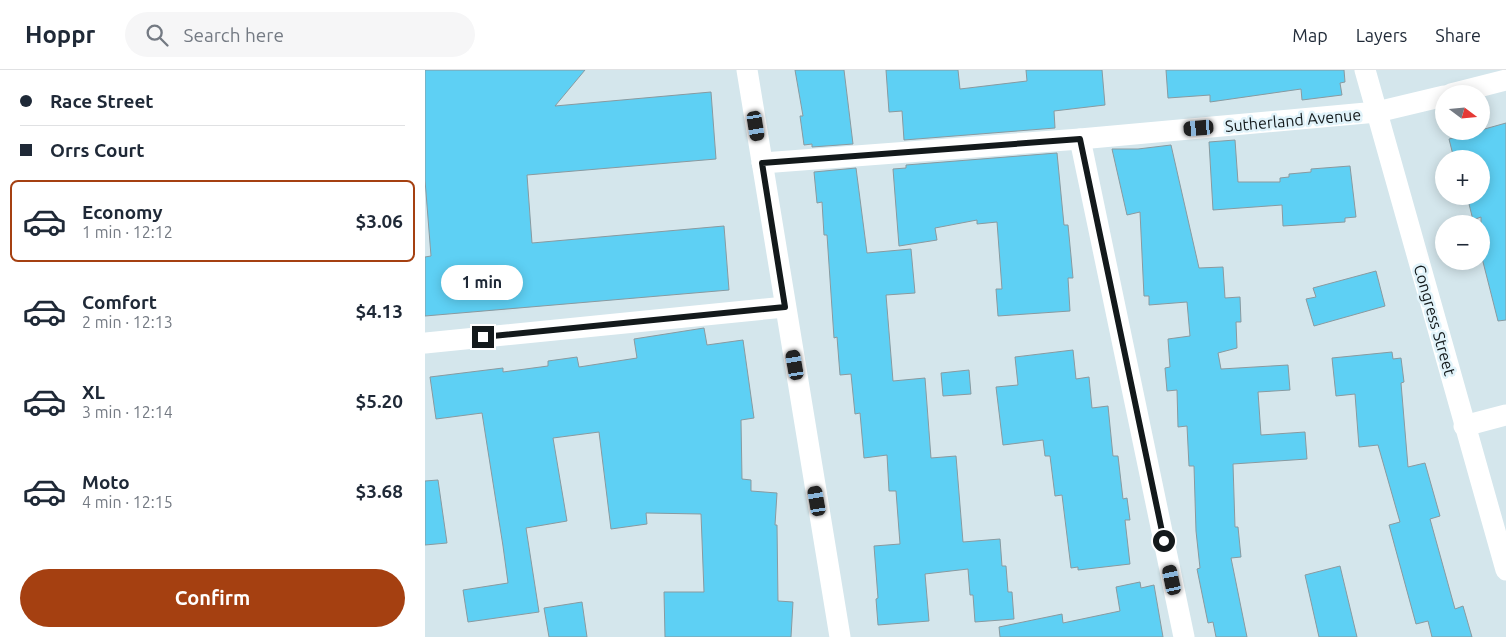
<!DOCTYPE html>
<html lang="en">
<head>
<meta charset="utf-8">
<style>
  body { margin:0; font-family:Ubuntu,sans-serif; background:#f6f6f7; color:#1f2937; height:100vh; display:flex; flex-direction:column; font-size:19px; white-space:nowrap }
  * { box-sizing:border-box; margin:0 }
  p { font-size:16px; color:#747a83 }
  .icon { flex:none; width:28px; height:28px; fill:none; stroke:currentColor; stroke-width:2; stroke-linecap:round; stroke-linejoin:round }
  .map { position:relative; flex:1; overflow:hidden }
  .drawer { display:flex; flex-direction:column; background:#fff; width:425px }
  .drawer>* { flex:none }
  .banner { display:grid; align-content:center; height:110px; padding:0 20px; background:#fff }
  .needle { width:32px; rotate:106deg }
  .fabs { position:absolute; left:1010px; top:15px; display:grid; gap:10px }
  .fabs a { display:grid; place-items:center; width:55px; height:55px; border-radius:50%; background:#fff; box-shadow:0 2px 12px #0003; font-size:25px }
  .end { position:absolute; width:22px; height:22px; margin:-11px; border:6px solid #13191b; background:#fff; box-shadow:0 0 0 2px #fff }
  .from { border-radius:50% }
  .bubble { position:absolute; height:35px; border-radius:18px; background:#fff; box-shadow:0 2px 12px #0003; font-size:16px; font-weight:700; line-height:35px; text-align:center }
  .car { position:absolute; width:15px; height:30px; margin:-15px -8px; border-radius:6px; box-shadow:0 0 4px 1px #0007; background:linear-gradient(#222 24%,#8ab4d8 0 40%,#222 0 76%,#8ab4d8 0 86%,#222 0) }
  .banner b { display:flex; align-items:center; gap:18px; height:48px; font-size:19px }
  .banner b+b { border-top:1px solid #e0e1e3 }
  .banner i { width:12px; height:12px; background:#1f2937 }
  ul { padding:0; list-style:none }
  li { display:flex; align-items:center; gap:15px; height:82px; margin:0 10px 8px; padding:0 10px; border:2px solid transparent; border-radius:8px }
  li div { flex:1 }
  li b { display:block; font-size:19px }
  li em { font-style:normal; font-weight:700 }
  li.selected { border-color:#a54011 }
  li>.icon { width:45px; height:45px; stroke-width:1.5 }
  .action { display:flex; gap:10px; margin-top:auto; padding:10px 20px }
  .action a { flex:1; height:58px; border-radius:30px; background:#a54011; color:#fff; font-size:20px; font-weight:700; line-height:58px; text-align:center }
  header { display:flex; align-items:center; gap:30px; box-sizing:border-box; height:70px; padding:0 25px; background:#fff; border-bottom:1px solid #e0e1e3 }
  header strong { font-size:24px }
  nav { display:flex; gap:28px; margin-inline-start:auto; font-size:18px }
  .search { width:350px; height:45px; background:#f6f6f7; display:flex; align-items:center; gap:12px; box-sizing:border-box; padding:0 18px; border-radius:28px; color:#747a83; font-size:19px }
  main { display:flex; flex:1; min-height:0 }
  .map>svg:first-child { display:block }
  .building { fill:#5ed0f4; stroke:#899aa0 }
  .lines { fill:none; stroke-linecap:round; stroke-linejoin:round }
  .minor { stroke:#fff; stroke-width:21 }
  .route { stroke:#13191b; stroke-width:6 }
  .labels { text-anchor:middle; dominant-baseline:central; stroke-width:5; stroke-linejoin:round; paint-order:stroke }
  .street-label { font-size:16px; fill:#13191b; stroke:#e1f3fa }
</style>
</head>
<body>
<header>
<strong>Hoppr</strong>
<div class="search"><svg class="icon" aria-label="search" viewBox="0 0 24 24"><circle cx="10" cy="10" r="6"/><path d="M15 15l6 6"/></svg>Search here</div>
<nav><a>Map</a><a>Layers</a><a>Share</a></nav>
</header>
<main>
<section class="drawer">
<div class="banner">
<b><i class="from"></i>Race Street</b>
<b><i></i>Orrs Court</b>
</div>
<ul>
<li class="selected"><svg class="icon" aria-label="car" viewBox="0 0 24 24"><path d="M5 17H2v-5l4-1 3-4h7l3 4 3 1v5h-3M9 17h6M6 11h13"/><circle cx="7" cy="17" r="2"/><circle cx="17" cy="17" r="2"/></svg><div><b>Economy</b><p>1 min · 12:12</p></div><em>$3.06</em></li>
<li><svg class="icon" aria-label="car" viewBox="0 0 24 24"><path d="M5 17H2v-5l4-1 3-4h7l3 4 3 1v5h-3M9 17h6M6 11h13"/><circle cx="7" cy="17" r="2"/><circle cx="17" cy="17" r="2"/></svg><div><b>Comfort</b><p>2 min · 12:13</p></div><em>$4.13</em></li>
<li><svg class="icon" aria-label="car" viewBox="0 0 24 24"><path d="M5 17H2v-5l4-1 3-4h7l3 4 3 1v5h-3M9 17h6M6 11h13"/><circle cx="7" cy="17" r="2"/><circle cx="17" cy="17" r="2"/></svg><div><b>XL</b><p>3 min · 12:14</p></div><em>$5.20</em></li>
<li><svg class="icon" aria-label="car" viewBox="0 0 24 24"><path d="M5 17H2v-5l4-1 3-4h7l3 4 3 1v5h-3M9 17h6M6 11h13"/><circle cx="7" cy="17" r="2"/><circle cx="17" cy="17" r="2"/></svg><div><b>Moto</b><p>4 min · 12:15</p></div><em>$3.68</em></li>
</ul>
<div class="action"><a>Confirm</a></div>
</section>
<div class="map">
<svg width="1081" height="567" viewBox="0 0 1081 567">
  <rect width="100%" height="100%" fill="#d4e6ec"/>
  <!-- building -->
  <g class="building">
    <path d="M0,0h160l-30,36 156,-14 5,67 -189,16 5,68 192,-17 5,64 -304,26v-59l6,-1 -6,-76z"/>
    <path d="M370,0h49l9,74 -41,3v-3l-8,1 -4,-29h3z"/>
    <path d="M461,0h72l2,19 67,-8 -1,-11h76l3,35 -51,6 1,17 -151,12 -2,-29 -13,1z"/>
    <path d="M741,0h178l1,12 -5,1 2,12 -40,5 -1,-11 -91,13v-7l-42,3z"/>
    <path d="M1081,53v197l-8,1 -17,-67v-37l-8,3 -6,-24h14v-37h-27l-5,-20z"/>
    <path d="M810,70l3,42h42v-4l9,-1v-3l22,-2v-3l39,-3 6,51 -11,1v4l-62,4 -1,-21 -69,5 -4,-68z"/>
    <path d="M746,75l28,123 24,-1 2,31 15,-1 1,25h-5l1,26 -19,5 3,16 67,-4 2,25 -32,2 3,43 44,-3 2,27 -74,5 2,63h3l3,30 -10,1 16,79h-31l-3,-15 -5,1 -11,-54 3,-1 -4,-37 -2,-65h-5l-2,-40 -9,1 -1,-37 -10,1 -2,-23 5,-1 -2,-28 22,-3 -3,-34 -38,3v-9h-5l-4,-84 -13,3 -15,-66h26z"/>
    <path d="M632,83l7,72h4l3,31 2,22h-5l2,33 -72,5 -2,-27h6l-5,-67 -20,2v-4l-42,8 2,12 -38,6 -6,-77 13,-1v-3z"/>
    <path d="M431,98l11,85 44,-4 4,44 -29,2 7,86 32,-3 6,80 25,-2 7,86 37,-3 2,27h4l2,26h4l2,27 -39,3 -2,-27h-3l-2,-26 -43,5 4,47 -51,4 -2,-26 2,-1 -4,-52 26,-2 -4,-53h-7l-2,-36 -23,3 -4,-45 -5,1 -4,-40 -11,1 -3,-38 -3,1 -7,-103h-3l-2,-33 -5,1 -3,-31z"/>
    <path d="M951,201l9,35 -71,20 -8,-27 10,-2 -3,-9z"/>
    <path d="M279,258l3,17 36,-5 11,78 -13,2 1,59 9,1v11l26,2 -2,32h2l1,76 15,1 -2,35h-126l-1,-45h40l-3,-78 -55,-1 1,11 -36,5 -12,-97 -46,6 14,83 -41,7 13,84 -71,10 -5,-32 45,-7 -5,-37 -21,-133 -46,6 -6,-42 73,-9v4l45,-6v-5l29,-4 2,10 58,-9 -3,-19z"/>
    <path d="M648,280l3,29 13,-2 3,31 16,-2 5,50h5l5,43 4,-1 3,22h-5l5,44 -52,6v-3l-7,1 -9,-73 -7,1 -5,-40h-5l-2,-16 -40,5 -7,-58 22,-2 -3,-28z"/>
    <path d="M967,282l1,7 8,-1 3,24 -3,1 7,84 17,-4 15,53 -10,3 25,90 8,-3 9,31h-40l-4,-16 -12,3 -27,-99 11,-3 -22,-77 -19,2 -4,-53 -19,2 -4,-38z"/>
    <path d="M544,300l2,24 -28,2 -2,-23z"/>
    <path d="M13,410l9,63 -22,2v-64z"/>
    <path d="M915,496l17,71h-38l-14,-62z"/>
    <path d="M715,512l1,6 13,-3 9,52h-163l-1,-10 63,-13 1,9 57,-12 -4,-24z"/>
    <path d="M157,532l5,35h-38l-5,-29z"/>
  </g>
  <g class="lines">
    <!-- minor -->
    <g class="minor">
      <path d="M322,0l93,567"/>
      <path d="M940,0l141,500"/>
      <path d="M1026,24l55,-14"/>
      <path d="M655,69l104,498"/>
      <path d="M337,93l318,-24 297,-27 67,-16"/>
      <path d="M0,273l360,-36"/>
      <path d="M1039,356l42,-11"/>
    </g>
  </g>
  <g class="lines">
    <!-- route -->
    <path class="route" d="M58,267l302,-30 -23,-144 318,-24 84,402"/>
  </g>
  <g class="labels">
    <!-- street labels -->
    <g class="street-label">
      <text transform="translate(868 50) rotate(-5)">Sutherland Avenue</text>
      <text transform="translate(1010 250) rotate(74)">Congress Street</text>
    </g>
  </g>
</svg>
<div class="fabs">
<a><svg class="needle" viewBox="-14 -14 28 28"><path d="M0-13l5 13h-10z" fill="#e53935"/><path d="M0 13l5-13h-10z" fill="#747a83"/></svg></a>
<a>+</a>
<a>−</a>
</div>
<i class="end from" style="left:739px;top:471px"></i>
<i class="end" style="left:58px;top:267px"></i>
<div class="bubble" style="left:16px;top:195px;width:82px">1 min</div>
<i class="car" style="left:331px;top:56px;rotate:171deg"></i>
<i class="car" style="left:774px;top:58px;rotate:265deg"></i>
<i class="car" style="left:370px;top:295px;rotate:350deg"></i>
<i class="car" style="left:392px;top:431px;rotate:350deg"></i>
<i class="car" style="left:747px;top:510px;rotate:348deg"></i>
</div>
</main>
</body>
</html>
